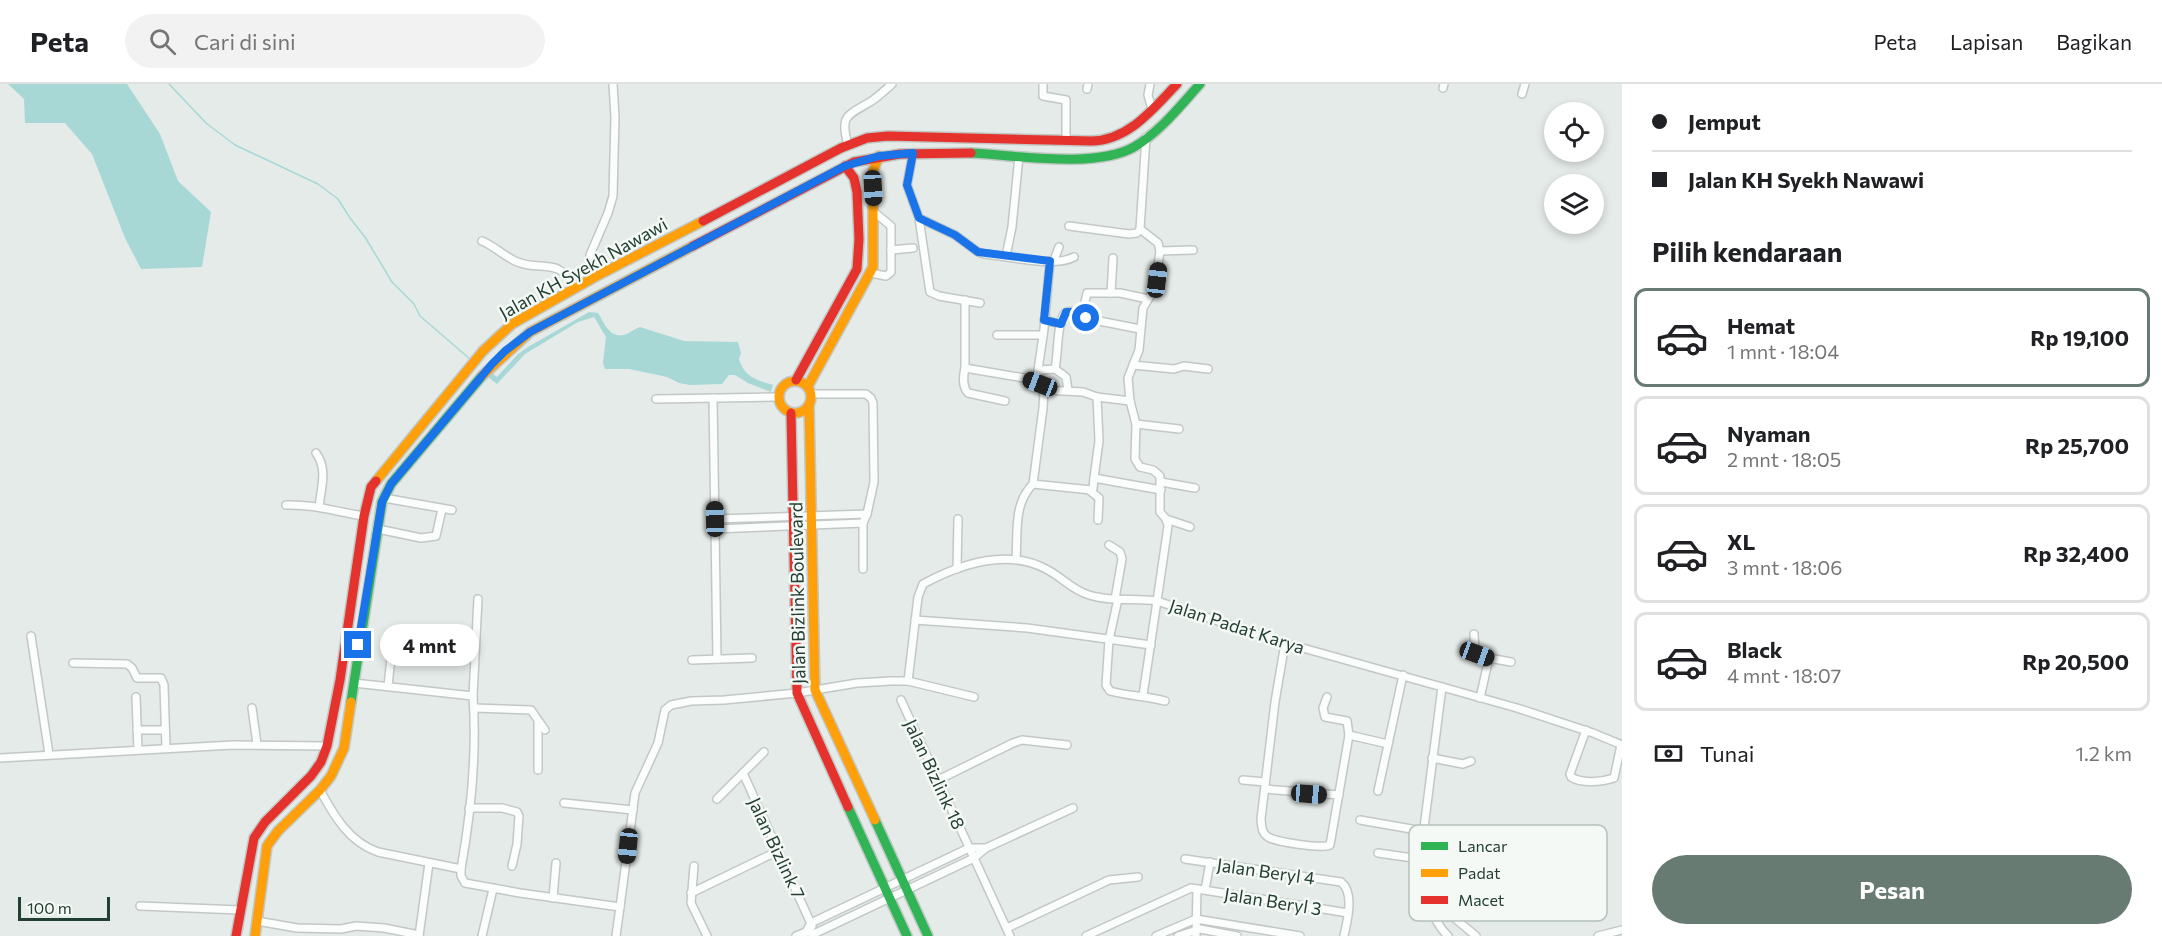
<!DOCTYPE html>
<html lang="id">
<head>
<meta charset="utf-8">
<style>
  body { margin:0; font-family:Commissioner,sans-serif; background:#f2f2f2; color:#202124; height:100vh; display:flex; flex-direction:column; font-size:22px; white-space:nowrap }
  * { box-sizing:border-box; margin:0 }
  p { font-size:20px; color:#757577 }
  .icon { flex:none; width:33px; height:33px; fill:none; stroke:currentColor; stroke-width:2; stroke-linecap:round; stroke-linejoin:round }
  .map { position:relative; flex:1; overflow:hidden }
  .sheet { display:flex; flex-direction:column; background:#fff; width:540px }
  .sheet>* { flex:none }
  .top-card { display:grid; align-content:center; height:132px; padding:0 30px; background:#fff }
  .fabs { position:absolute; left:1544px; top:18px; display:grid; gap:12px }
  .fabs a { display:grid; place-items:center; width:60px; height:60px; border-radius:50%; background:#fff; box-shadow:0 3px 9px #0003; font-size:30px }
  .scale { position:absolute; left:18px; bottom:15px; width:92px; box-sizing:border-box; padding-left:6px; border:3px solid #233e32; border-top:0; font-size:16px; line-height:21px; white-space:nowrap; color:#233e32; -webkit-text-stroke:4px #f4f9f6; paint-order:stroke }
  .end { position:absolute; width:27px; height:27px; margin:-14px; border:8px solid #1a73e8; background:#fff; box-shadow:0 0 0 3px #fff }
  .from { border-radius:50% }
  .bubble { position:absolute; height:42px; border-radius:21px; background:#fff; box-shadow:0 3px 9px #0003; font-size:20px; font-weight:700; line-height:42px; text-align:center }
  .car { position:absolute; width:18px; height:36px; margin:-18px -9px; border-radius:8px; box-shadow:0 0 4px 2px #0007; background:linear-gradient(#222 24%,#8ab4d8 0 40%,#222 0 76%,#8ab4d8 0 86%,#222 0) }
  .top-card b { display:flex; align-items:center; gap:21px; height:57px; font-size:22px }
  .top-card b+b { border-top:2px solid #e0e0e0 }
  .top-card i { width:15px; height:15px; background:#202124 }
  ul { padding:0; list-style:none }
  li { display:flex; align-items:center; gap:18px; height:99px; margin:0 12px 9px; padding:0 18px; border:3px solid #e0e0e0; border-radius:12px }
  li div { flex:1 }
  li b { display:block; font-size:22px }
  li em { font-style:normal; font-weight:700 }
  li.on { border-color:#677b72 }
  li>.icon { width:54px; height:54px; stroke-width:1.5 }
  h2 { padding:0 30px; font-size:27px; line-height:72px }
  .pay { display:flex; align-items:center; gap:15px; height:66px; padding:0 30px; font-size:22px }
  .pay p { margin-inline-start:auto }
  .primary-button { display:flex; gap:12px; margin-top:auto; padding:12px 30px }
  .primary-button a { flex:1; height:69px; border-radius:36px; background:#677b72; color:#fff; font-size:24px; font-weight:700; line-height:69px; text-align:center }
  header { display:flex; align-items:center; gap:36px; box-sizing:border-box; height:84px; padding:0 30px; background:#fff; border-bottom:2px solid #e0e0e0 }
  header strong { font-size:28px }
  nav { display:flex; gap:33px; margin-inline-start:auto; font-size:21px }
  .search { width:420px; height:54px; background:#f2f2f2; display:flex; align-items:center; gap:15px; box-sizing:border-box; padding:0 21px; border-radius:33px; color:#757577; font-size:22px }
  main { display:flex; flex:1; min-height:0 }
  .map>svg:first-child { display:block }
  .water { fill:#a7d8d6 }
  .lines { fill:none; stroke-linecap:round; stroke-linejoin:round }
  .stream { stroke:#a7d8d6; stroke-width:1.5 }
  .street-casing { stroke:#c2c8c5; stroke-width:10 }
  .fast-casing { stroke:#c1c8c5; stroke-width:12 }
  .slow-casing { stroke:#c1c8c5; stroke-width:12 }
  .jam-casing { stroke:#c1c8c5; stroke-width:12 }
  .street { stroke:#fbfcfc; stroke-width:7 }
  .fast { stroke:#30b455; stroke-width:9 }
  .slow { stroke:#ff9f0a; stroke-width:9 }
  .jam { stroke:#e5322d; stroke-width:9 }
  .route { stroke:#1a73e8; stroke-width:8 }
  .labels { text-anchor:middle; dominant-baseline:central; stroke-width:5; stroke-linejoin:round; paint-order:stroke }
  .street-label { font-size:18px; fill:#233e32; stroke:#f4f9f6 }
  .key { fill:#f4f9f6; stroke:#b5c1bb; stroke-width:1.5 }
  .key-label { font-size:16px; fill:#233e32 }
</style>
</head>
<body>
<header>
<strong>Peta</strong>
<div class="search"><svg class="icon" aria-label="search" viewBox="0 0 24 24"><circle cx="10" cy="10" r="6"/><path d="M15 15l6 6"/></svg>Cari di sini</div>
<nav><a>Peta</a><a>Lapisan</a><a>Bagikan</a></nav>
</header>
<main>
<div class="map">
<svg width="1622" height="852" viewBox="0 0 1622 852">
  <rect width="100%" height="100%" fill="#e5ebe8"/>
  <!-- water -->
  <g class="water">
    <path d="M8,0h119l33,50 18,47 33,31 -9,55 -61,2 -16,-31 -33,-84 -27,-31h-40l-1,-24z"/>
    <path d="M589,228l9,1c7,11 12,27 29,21 5,-3 8,-5 13,-7l44,14 54,1 3,11 -2,6c5,18 18,21 34,26l-2,7 -23,-9 -13,-8h-6l-7,9 -32,1 -11,-2 -12,-6 -38,-8h-24l-2,-6 3,-26 -12,-20 -16,5 -53,32 -28,30 -9,-7 4,-4 5,4 21,-23 10,-7z"/>
  </g>
  <g class="lines">
    <!-- stream -->
    <path class="stream" d="M169,0l37,39 29,22 83,39 20,15 12,19 15,19 27,45 22,22 6,12 50,43"/>
    <defs>
      <g id="street">
        <path d="M1043,0v12l23,4v40"/>
        <path d="M1150,0l-2,11 4,14"/>
        <path d="M1443,4l1,-4"/>
        <path d="M1087,5l1,-5"/>
        <path d="M1522,10l3,-10"/>
        <path d="M1146,53l-6,92 18,14 2,8 -5,37 -12,20 -4,42 -11,28 2,23 6,23 -1,35 5,8 13,3 7,6v36l6,7 2,7 -11,75 128,42 232,65 76,25 29,12"/>
        <path d="M848,61c-8,-29 -2,-29 22,-43 8,-5 15,-12 22,-18"/>
        <path d="M913,69l-6,32 12,33 11,74 9,4 41,7"/>
        <path d="M919,134l36,17 23,17 6,2c23,2 70,14 90,3"/>
        <path d="M1069,142l60,8 8,-1 3,-4"/>
        <path d="M482,157c12,5 21,14 33,20 26,12 42,-6 61,27"/>
        <path d="M891,166l22,-2"/>
        <path d="M1160,167l33,-1"/>
        <path d="M1006,172l6,-29 7,-71"/>
        <path d="M1054,176l5,-13"/>
        <path d="M871,189l15,3 5,-4v-46l-17,-14"/>
        <path d="M593,194l-3,-23 18,-42 5,-17 2,-79 -2,-33"/>
        <path d="M1111,209l2,-35"/>
        <path d="M965,216v68c-2,9 -3,18 3,25l37,8"/>
        <path d="M1083,228l1,4 5,3 51,10"/>
        <path d="M1044,236l17,4"/>
        <path d="M997,251h46"/>
        <path d="M1133,281l41,4 10,-3 24,3"/>
        <path d="M965,284l59,10 16,6"/>
        <path d="M1055,285l11,8 2,13"/>
        <path d="M1038,286l17,-1c3,-13 2,-45 9,-55 3,-4 14,-2 19,-2l4,-19h33l28,6"/>
        <path d="M1044,306l39,2 14,5 2,44 -5,37 67,12"/>
        <path d="M811,310h55l5,4 2,5 1,79 -7,32 -4,9v46"/>
        <path d="M1097,313l33,4"/>
        <path d="M713,314l4,261"/>
        <path d="M656,315l122,-2"/>
        <path d="M1136,340l43,5"/>
        <path d="M316,369c12,16 5,35 3,54"/>
        <path d="M1161,398l34,6"/>
        <path d="M1033,400l58,6 2,-1 1,-11"/>
        <path d="M1089,406l10,8 -1,22"/>
        <path d="M384,414l68,12"/>
        <path d="M286,421c27,-1 51,7 78,11"/>
        <path d="M715,435l152,-5"/>
        <path d="M1166,435l24,8"/>
        <path d="M378,445l43,9 15,-2 6,-27"/>
        <path d="M715,445l148,-6"/>
        <path d="M1109,461l11,7 2,7 -7,40"/>
        <path d="M1016,475c2,-27 -3,-55 17,-75l10,-76 1,-18 -4,-6 -2,-14 6,-41 6,-68"/>
        <path d="M957,485l1,-50"/>
        <path d="M1118,515l-9,41 -3,45 4,6c18,5 36,5 55,10"/>
        <path d="M915,536l112,8 124,17"/>
        <path d="M1474,550l1,18 14,6 -9,40"/>
        <path d="M31,552l18,118"/>
        <path d="M1285,559l-10,59 -14,117c1,8 0,13 7,18 8,5 53,12 62,8l19,-110 39,9"/>
        <path d="M1489,574l22,4"/>
        <path d="M692,576l60,-2"/>
        <path d="M73,579l54,1 5,4 5,10h24l3,7 2,63"/>
        <path d="M908,597l10,-84 5,-13c37,-20 83,-36 123,-15 16,8 26,21 43,26 22,7 46,3 68,6l-14,94"/>
        <path d="M354,599l119,13c4,57 -2,117 -12,173v7l4,7 55,10 100,14 -4,29"/>
        <path d="M388,602l5,-47"/>
        <path d="M1442,603l-22,172c1,24 10,60 28,77"/>
        <path d="M473,612l5,-97"/>
        <path d="M136,613l2,53"/>
        <path d="M1327,613l-4,11 2,9 22,4 2,14"/>
        <path d="M901,616l109,236"/>
        <path d="M252,624l5,36"/>
        <path d="M474,624l57,2 14,20"/>
        <path d="M538,638v48"/>
        <path d="M137,646h28"/>
        <path d="M1586,646l-16,44 1,3c11,7 31,5 43,1l7,-33"/>
        <path d="M0,674l233,-13 94,1"/>
        <path d="M1432,674l31,6 8,-3"/>
        <path d="M743,689l69,153"/>
        <path d="M938,696l75,-37 9,-3 45,5"/>
        <path d="M1243,696l22,2"/>
        <path d="M1265,705l74,6"/>
        <path d="M320,706c14,26 29,52 58,62l83,17"/>
        <path d="M1378,707l25,-116"/>
        <path d="M717,715l47,-47"/>
        <path d="M564,719l69,7"/>
        <path d="M469,724h33l15,4 2,4 -2,28 -5,22"/>
        <path d="M1360,736l63,11"/>
        <path d="M1378,769l42,6"/>
        <path d="M1421,770l43,5"/>
        <path d="M1185,775l156,23c14,11 6,39 3,54"/>
        <path d="M694,782l-3,37 16,33"/>
        <path d="M1205,806l5,-28"/>
        <path d="M691,809l87,-42"/>
        <path d="M553,814l3,-35"/>
        <path d="M140,822l100,4"/>
        <path d="M620,823l15,-114 23,-50 7,-33 6,-5 20,-4 33,-1 73,-7 60,-10 34,-2h17l66,16"/>
        <path d="M1452,832l24,20"/>
        <path d="M257,837l40,7 44,1 15,-3 28,2 35,7"/>
        <path d="M1007,844l102,-48 29,-3"/>
        <path d="M806,848l5,-9 158,-75h17"/>
        <path d="M419,852l10,-73"/>
        <path d="M482,852l11,-47"/>
        <path d="M796,852l10,-4 10,1 158,-75 12,-10 87,-40"/>
        <path d="M1086,852l105,-48 157,25"/>
        <path d="M1156,852l40,-17 104,17"/>
        <path d="M1178,852l22,-7 37,7"/>
        <path d="M1196,852l1,-47"/>
        <path d="M1598,852l24,-6"/>
      </g>
      <g id="fast">
        <path d="M971,69c44,2 124,16 163,-6 26,-15 46,-41 66,-63"/>
        <path d="M351,618l31,-200 9,-18 91,-108"/>
        <path d="M848,723l59,129"/>
        <path d="M875,736l53,116"/>
      </g>
      <g id="slow">
        <path d="M482,292l48,-44 163,-86"/>
        <circle cx="795" cy="313" r="16"/>
        <path d="M808,302l65,-119v-96l6,-15"/>
        <path d="M809,321l6,285 60,130"/>
        <path d="M376,397l107,-130 29,-27 81,-46 110,-57"/>
        <path d="M255,852l12,-90 11,-15 42,-41 11,-14 13,-28 7,-46"/>
      </g>
      <g id="jam">
        <path d="M703,137l138,-73 26,-10 21,-2 203,5c37,0 62,-32 86,-57"/>
        <path d="M693,162l161,-84 46,-8 71,-1"/>
        <path d="M796,296l61,-111 2,-30 -2,-47 -3,-14 -9,-12"/>
        <path d="M791,329l6,280 51,114"/>
        <path d="M236,852l18,-98 11,-16 46,-46 10,-14 6,-16 13,-66 24,-164 7,-29 5,-6"/>
      </g>
    </defs>
    <!-- street casing -->
    <use href="#street" class="street-casing"/>
    <!-- fast casing -->
    <use href="#fast" class="fast-casing"/>
    <!-- slow casing -->
    <use href="#slow" class="slow-casing"/>
    <!-- jam casing -->
    <use href="#jam" class="jam-casing"/>
    <!-- street -->
    <use href="#street" class="street"/>
    <!-- fast -->
    <use href="#fast" class="fast"/>
    <!-- slow -->
    <use href="#slow" class="slow"/>
    <!-- jam -->
    <use href="#jam" class="jam"/>
  </g>
  <g class="lines">
    <!-- route -->
    <path class="route" d="M358,561l24,-143 9,-18 101,-120 13,-13 25,-19 315,-166 34,-10 34,-3 -6,32 12,33 36,17 23,17 72,9 -6,59 17,4 5,-12h17l3,6"/>
  </g>
  <g class="labels">
    <!-- street labels -->
    <g class="street-label">
      <text transform="translate(583 184) rotate(-29)">Jalan KH Syekh Nawawi</text>
      <text transform="translate(797 509) rotate(-91)">Jalan Bizlink Boulevard</text>
      <text transform="translate(1237 542) rotate(18)">Jalan Padat Karya</text>
      <text transform="translate(935 690) rotate(65)">Jalan Bizlink 18</text>
      <text transform="translate(777 764) rotate(65)">Jalan Bizlink 7</text>
      <text transform="translate(1266 787) rotate(8)">Jalan Beryl 4</text>
      <text transform="translate(1273 817) rotate(9)">Jalan Beryl 3</text>
    </g>
  </g>
  <!-- legend -->
  <rect x="1409" y="741" width="198" height="96" rx="9" class="key"/>
  <rect x="1421" y="758" width="27" height="8" fill="#30b455"/>
  <rect x="1421" y="785" width="27" height="8" fill="#ff9f0a"/>
  <rect x="1421" y="812" width="27" height="8" fill="#e5322d"/>
  <g class="key-label">
    <text x="1458" y="768">Lancar</text>
    <text x="1458" y="795">Padat</text>
    <text x="1458" y="822">Macet</text>
  </g>
</svg>
<div class="fabs">
<a><svg class="icon" aria-label="locate" viewBox="0 0 24 24"><circle cx="12" cy="12" r="6"/><path d="M12 2v4M12 18v4M2 12h4M18 12h4"/></svg></a>
<a><svg class="icon" aria-label="layers" viewBox="0 0 24 24"><path d="M12 4l9 5-9 5-9-5zM3 14l9 5 9-5"/></svg></a>
</div>
<div class="scale">100 m</div>
<i class="end from" style="left:1086px;top:234px"></i>
<i class="end" style="left:358px;top:561px"></i>
<div class="bubble" style="left:380px;top:540px;width:99px">4 mnt</div>
<i class="car" style="left:873px;top:104px;rotate:177deg"></i>
<i class="car" style="left:1157px;top:196px;rotate:7deg"></i>
<i class="car" style="left:1040px;top:300px;rotate:291deg"></i>
<i class="car" style="left:715px;top:435px;rotate:359deg"></i>
<i class="car" style="left:1477px;top:570px;rotate:110deg"></i>
<i class="car" style="left:1309px;top:710px;rotate:94deg"></i>
<i class="car" style="left:628px;top:762px;rotate:186deg"></i>
</div>
<section class="sheet">
<div class="top-card">
<b><i class="from"></i>Jemput</b>
<b><i></i>Jalan KH Syekh Nawawi</b>
</div>
<h2>Pilih kendaraan</h2>
<ul>
<li class="on"><svg class="icon" aria-label="car" viewBox="0 0 24 24"><path d="M5 17H2v-5l4-1 3-4h7l3 4 3 1v5h-3M9 17h6M6 11h13"/><circle cx="7" cy="17" r="2"/><circle cx="17" cy="17" r="2"/></svg><div><b>Hemat</b><p>1 mnt · 18:04</p></div><em>Rp 19,100</em></li>
<li><svg class="icon" aria-label="car" viewBox="0 0 24 24"><path d="M5 17H2v-5l4-1 3-4h7l3 4 3 1v5h-3M9 17h6M6 11h13"/><circle cx="7" cy="17" r="2"/><circle cx="17" cy="17" r="2"/></svg><div><b>Nyaman</b><p>2 mnt · 18:05</p></div><em>Rp 25,700</em></li>
<li><svg class="icon" aria-label="car" viewBox="0 0 24 24"><path d="M5 17H2v-5l4-1 3-4h7l3 4 3 1v5h-3M9 17h6M6 11h13"/><circle cx="7" cy="17" r="2"/><circle cx="17" cy="17" r="2"/></svg><div><b>XL</b><p>3 mnt · 18:06</p></div><em>Rp 32,400</em></li>
<li><svg class="icon" aria-label="car" viewBox="0 0 24 24"><path d="M5 17H2v-5l4-1 3-4h7l3 4 3 1v5h-3M9 17h6M6 11h13"/><circle cx="7" cy="17" r="2"/><circle cx="17" cy="17" r="2"/></svg><div><b>Black</b><p>4 mnt · 18:07</p></div><em>Rp 20,500</em></li>
</ul>
<div class="pay"><svg class="icon" aria-label="cash" viewBox="0 0 24 24"><path d="M3 7h18v10H3z"/><circle cx="12" cy="12" r="2"/></svg>Tunai<p>1.2 km</p></div>
<div class="primary-button"><a>Pesan</a></div>
</section>
</main>
</body>
</html>
